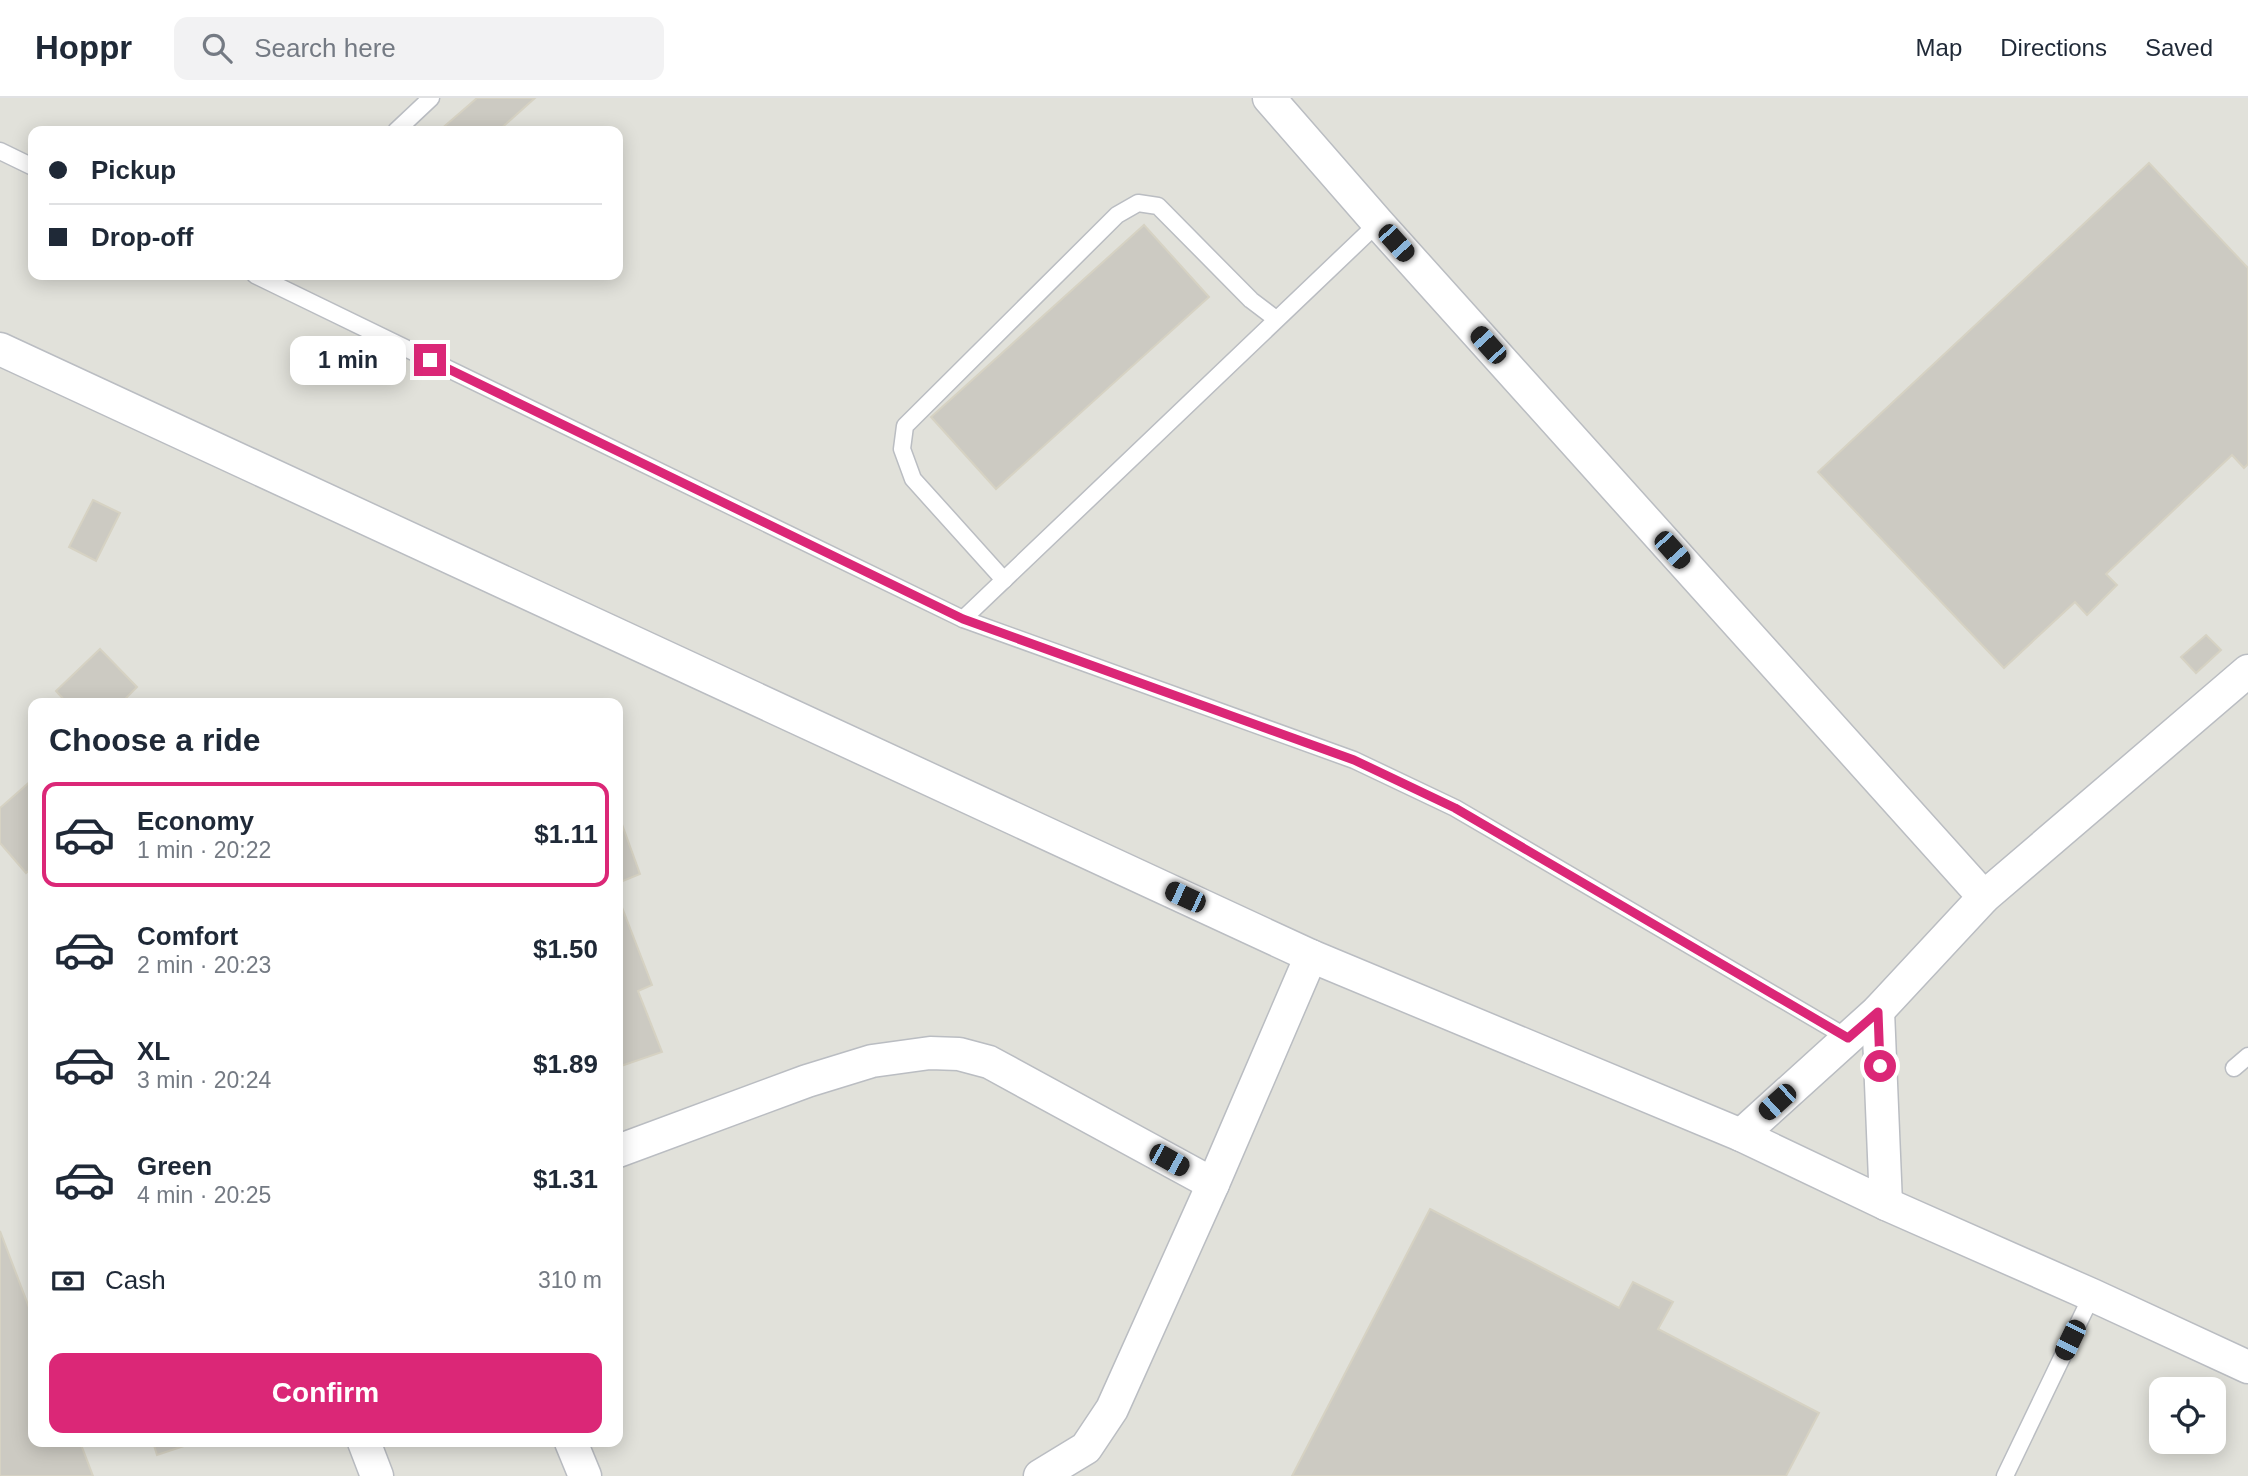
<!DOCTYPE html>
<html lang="en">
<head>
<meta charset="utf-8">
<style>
  body { margin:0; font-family:Arial,sans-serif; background:#f2f2f3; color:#1f2937; height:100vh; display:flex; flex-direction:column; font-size:26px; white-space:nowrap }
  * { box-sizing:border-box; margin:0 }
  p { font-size:23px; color:#747a83 }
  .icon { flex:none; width:38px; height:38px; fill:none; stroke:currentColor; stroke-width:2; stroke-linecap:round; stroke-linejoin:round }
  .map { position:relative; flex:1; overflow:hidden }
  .panel { position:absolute; left:28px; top:600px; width:595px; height:749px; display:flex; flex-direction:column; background:#fff; border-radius:14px; box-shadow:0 4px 18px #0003 }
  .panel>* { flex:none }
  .hud { position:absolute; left:28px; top:28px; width:595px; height:154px; border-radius:14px; box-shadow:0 4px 18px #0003; display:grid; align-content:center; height:154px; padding:0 21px; background:#fff }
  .tools { position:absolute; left:2149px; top:1279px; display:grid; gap:14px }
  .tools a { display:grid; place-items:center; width:77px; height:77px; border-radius:14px; background:#fff; box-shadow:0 4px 18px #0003; font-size:35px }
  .end { position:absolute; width:32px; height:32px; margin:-16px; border:9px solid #db2777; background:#fff; box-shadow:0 0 0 4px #fff }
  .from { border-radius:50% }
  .bubble { position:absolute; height:49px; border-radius:14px; background:#fff; box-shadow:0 4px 18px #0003; font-size:23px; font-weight:700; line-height:49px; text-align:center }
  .car { position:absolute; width:21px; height:42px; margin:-21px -10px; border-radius:9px; box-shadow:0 0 5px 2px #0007; background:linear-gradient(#222 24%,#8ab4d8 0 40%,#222 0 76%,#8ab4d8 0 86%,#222 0) }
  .hud b { display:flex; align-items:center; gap:24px; height:66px; font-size:26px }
  .hud b+b { border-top:2px solid #e0e1e3 }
  .hud i { width:18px; height:18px; background:#1f2937 }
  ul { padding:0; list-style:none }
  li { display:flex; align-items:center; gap:21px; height:105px; margin:0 14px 10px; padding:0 7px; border:4px solid transparent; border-radius:14px }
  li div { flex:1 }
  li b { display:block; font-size:26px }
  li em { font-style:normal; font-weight:700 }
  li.active { border-color:#db2777 }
  li>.icon { width:63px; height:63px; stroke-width:1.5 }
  h2 { padding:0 21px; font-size:32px; line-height:84px }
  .pay { display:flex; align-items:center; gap:18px; height:77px; padding:0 21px; font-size:26px }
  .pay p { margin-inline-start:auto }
  .primary-button { display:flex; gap:14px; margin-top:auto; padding:14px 21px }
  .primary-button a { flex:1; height:80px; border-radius:14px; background:#db2777; color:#fff; font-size:28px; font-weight:700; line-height:80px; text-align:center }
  header { display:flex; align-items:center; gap:42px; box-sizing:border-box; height:98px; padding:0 35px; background:#fff; border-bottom:2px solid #e0e1e3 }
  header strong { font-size:33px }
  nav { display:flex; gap:38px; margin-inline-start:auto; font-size:24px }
  .search { width:490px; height:63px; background:#f2f2f3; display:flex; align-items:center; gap:18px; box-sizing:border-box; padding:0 24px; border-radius:14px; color:#747a83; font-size:26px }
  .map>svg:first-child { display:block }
  .industrial { fill:#e1e1da; fill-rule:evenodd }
  .building { fill:#cccac2; stroke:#d6d2c3; stroke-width:2 }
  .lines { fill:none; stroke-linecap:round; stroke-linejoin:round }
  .service-casing { stroke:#babdc2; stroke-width:19 }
  .minor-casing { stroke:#babdc2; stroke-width:35 }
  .service { stroke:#fff; stroke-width:16 }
  .minor { stroke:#fff; stroke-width:32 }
  .route { stroke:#db2777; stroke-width:9 }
</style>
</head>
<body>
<header>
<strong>Hoppr</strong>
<div class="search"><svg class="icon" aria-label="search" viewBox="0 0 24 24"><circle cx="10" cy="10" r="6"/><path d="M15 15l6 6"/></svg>Search here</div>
<nav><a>Map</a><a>Directions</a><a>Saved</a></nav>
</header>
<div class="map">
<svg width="2248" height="1378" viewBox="0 0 2248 1378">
  <rect width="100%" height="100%" fill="#f1efe5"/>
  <!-- industrial -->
  <path class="industrial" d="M0,0h2248v1378h-2248zM33,33h585v144h-585zM33,606h585v738h-585zM2161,1292h53v52h-53z"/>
  <!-- building -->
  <g class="building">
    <path d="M477,0h58l-37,33h-59z"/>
    <path d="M2149,65l99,105v196l-4,4 -12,-13 -126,119 11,11 -30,30 -12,-13 -71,66 -186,-196z"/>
    <path d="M1144,127l65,72 -213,192 -65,-72z"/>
    <path d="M93,402l27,13 -24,48 -27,-14z"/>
    <path d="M2206,537l15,15 -25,23 -15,-16z"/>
    <path d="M100,551l37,38 -17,17h-52l-12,-13z"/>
    <path d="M33,681v88l-7,6 -26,-30v-35z"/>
    <path d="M619,718l21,58 -22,9v-66z"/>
    <path d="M618,799l34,88 -14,6 24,61 -44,15z"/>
    <path d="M1430,1111l189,99 14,-26 40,20 -15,27 161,84 -33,63h-494z"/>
    <path d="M0,1133l33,87v124h47l13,34h-93z"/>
    <path d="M153,1344h43l-39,13z"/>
  </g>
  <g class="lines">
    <defs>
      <g id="service">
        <path d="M396,33l35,-33"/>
        <path d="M0,53l33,16"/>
        <path d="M255,177l708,344 391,141 101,48 393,230"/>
        <path d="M1004,482l-91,-101 -11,-30 3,-23 212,-211 21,-12 20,3 93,94 25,19"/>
        <path d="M963,521l415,-396"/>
        <path d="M2234,970l14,-12"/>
        <path d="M2005,1378l87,-181"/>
      </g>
      <g id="minor">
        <path d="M1269,0l109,125 606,674"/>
        <path d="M0,251l1311,607 430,179 145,69 206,91 156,72"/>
        <path d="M1878,913l8,193"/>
        <path d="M1741,1037l137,-124 106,-114 264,-226"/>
        <path d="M618,1053l189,-70 65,-20 58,-8 29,1 30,8 224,122"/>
        <path d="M364,1344l13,34"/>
        <path d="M571,1344l14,34"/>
        <path d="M1040,1378l46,-28 26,-39 101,-225 98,-228"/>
      </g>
    </defs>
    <!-- service casing -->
    <use href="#service" class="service-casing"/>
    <!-- minor casing -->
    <use href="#minor" class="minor-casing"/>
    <!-- service -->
    <use href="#service" class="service"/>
    <!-- minor -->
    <use href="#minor" class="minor"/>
  </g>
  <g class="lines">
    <!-- route -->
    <path class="route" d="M430,262l533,259 391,141 101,48 393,230 30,-26 2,54"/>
  </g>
</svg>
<div class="tools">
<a><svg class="icon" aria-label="locate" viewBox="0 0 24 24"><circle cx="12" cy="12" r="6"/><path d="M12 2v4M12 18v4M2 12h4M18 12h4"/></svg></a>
</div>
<i class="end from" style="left:1880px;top:968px"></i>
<i class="end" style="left:430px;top:262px"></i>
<div class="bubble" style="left:290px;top:238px;width:116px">1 min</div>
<i class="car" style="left:1396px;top:145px;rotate:138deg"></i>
<i class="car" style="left:1488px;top:247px;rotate:318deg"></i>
<i class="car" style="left:1672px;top:452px;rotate:138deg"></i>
<i class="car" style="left:1185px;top:799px;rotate:295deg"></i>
<i class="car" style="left:1777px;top:1004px;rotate:228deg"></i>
<i class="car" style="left:1169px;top:1062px;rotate:119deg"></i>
<i class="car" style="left:2070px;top:1242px;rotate:206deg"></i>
<div class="hud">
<b><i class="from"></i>Pickup</b>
<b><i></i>Drop-off</b>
</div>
<section class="panel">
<h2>Choose a ride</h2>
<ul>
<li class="active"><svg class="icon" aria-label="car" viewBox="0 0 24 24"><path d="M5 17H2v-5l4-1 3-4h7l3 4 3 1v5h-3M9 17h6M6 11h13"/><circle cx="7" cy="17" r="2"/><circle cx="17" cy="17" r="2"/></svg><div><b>Economy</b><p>1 min · 20:22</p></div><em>$1.11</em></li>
<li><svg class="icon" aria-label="car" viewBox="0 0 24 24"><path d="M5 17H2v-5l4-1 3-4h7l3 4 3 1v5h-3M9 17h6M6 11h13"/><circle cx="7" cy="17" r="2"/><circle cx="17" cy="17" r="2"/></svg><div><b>Comfort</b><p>2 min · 20:23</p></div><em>$1.50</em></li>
<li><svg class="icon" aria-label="car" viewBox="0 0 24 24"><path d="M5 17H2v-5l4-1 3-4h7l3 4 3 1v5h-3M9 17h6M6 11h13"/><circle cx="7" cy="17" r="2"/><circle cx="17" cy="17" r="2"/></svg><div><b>XL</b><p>3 min · 20:24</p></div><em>$1.89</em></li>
<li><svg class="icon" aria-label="car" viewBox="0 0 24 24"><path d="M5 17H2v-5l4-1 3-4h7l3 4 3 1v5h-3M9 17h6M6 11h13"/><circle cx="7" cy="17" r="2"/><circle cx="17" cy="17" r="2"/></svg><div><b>Green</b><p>4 min · 20:25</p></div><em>$1.31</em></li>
</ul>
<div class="pay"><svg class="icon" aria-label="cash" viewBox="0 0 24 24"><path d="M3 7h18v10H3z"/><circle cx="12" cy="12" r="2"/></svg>Cash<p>310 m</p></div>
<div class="primary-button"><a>Confirm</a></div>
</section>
</div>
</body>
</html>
